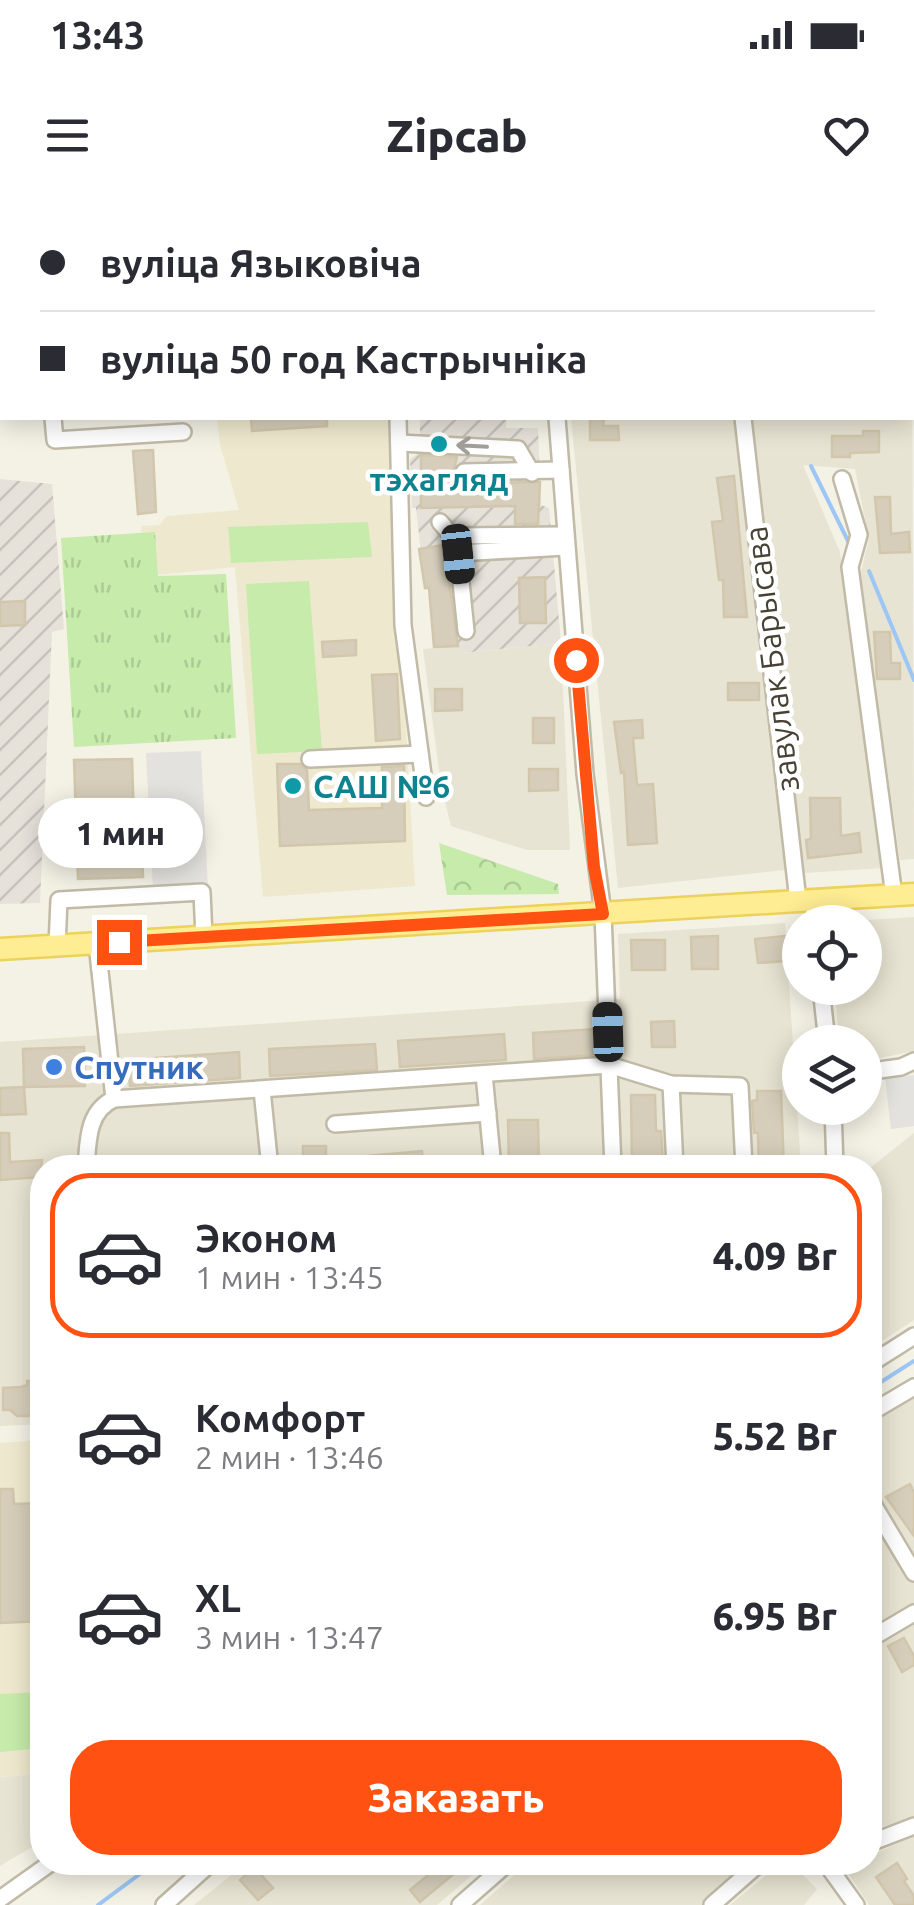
<!DOCTYPE html>
<html lang="ru">
<head>
<meta charset="utf-8">
<style>
  body { margin:0; font-family:Ubuntu,sans-serif; background:#f2f2f3; color:#2b2b33; height:100vh; display:flex; flex-direction:column; font-size:38px; white-space:nowrap }
  * { box-sizing:border-box; margin:0 }
  p { font-size:32px; color:#7c7c81 }
  .icon { flex:none; width:55px; height:55px; fill:none; stroke:currentColor; stroke-width:2; stroke-linecap:round; stroke-linejoin:round }
  .map { position:relative; flex:1; overflow:hidden }
  .panel { position:absolute; left:30px; top:955px; width:852px; height:720px; display:flex; flex-direction:column; background:#fff; border-radius:40px; box-shadow:0 5px 25px #0003 }
  .panel>* { flex:none }
  .guide { position:absolute; left:0px; top:0px; width:915px; height:220px; box-shadow:0 5px 25px #0003; display:grid; align-content:center; height:220px; padding:0 40px; background:#fff }
  .buttons { position:absolute; left:782px; top:705px; display:grid; gap:20px }
  .buttons a { display:grid; place-items:center; width:100px; height:100px; border-radius:50%; background:#fff; box-shadow:0 5px 25px #0003; font-size:50px }
  .end { position:absolute; width:45px; height:45px; margin:-22px; border:12px solid #ff5111; background:#fff; box-shadow:0 0 0 5px #fff }
  .from { border-radius:50% }
  .bubble { position:absolute; height:70px; border-radius:35px; background:#fff; box-shadow:0 5px 25px #0003; font-size:32px; font-weight:800; line-height:70px; text-align:center }
  .car { position:absolute; width:30px; height:60px; margin:-30px -15px; border-radius:12px; box-shadow:0 0 8px 2px #0007; background:linear-gradient(#222 24%,#8ab4d8 0 40%,#222 0 76%,#8ab4d8 0 86%,#222 0) }
  .guide b { display:flex; align-items:center; gap:35px; height:95px; font-size:38px }
  .guide b+b { border-top:2px solid #e1e1e2 }
  .guide i { width:25px; height:25px; background:#2b2b33 }
  ul { padding:18px 0 0; list-style:none }
  li { display:flex; align-items:center; gap:30px; height:165px; margin:0 20px 15px; padding:0 20px; border:5px solid transparent; border-radius:40px }
  li div { flex:1 }
  li b { display:block; font-size:38px }
  li em { font-style:normal; font-weight:800 }
  li.current { border-color:#ff5111 }
  li>.icon { width:90px; height:90px; stroke-width:1.5 }
  .action { display:flex; gap:20px; margin-top:auto; padding:20px 40px }
  .action a { flex:1; height:115px; border-radius:40px; background:#ff5111; color:#fff; font-size:40px; font-weight:800; line-height:115px; text-align:center }
  .status { display:flex; justify-content:space-between; align-items:center; height:70px; padding:0 50px; background:#fff; direction:ltr }
  .status svg { height:28px; fill:currentColor }
  header { display:flex; justify-content:space-between; align-items:center; height:130px; padding:0 40px; background:#fff; font-size:45px; font-weight:800 }
  .map>svg:first-child { display:block }
  .residential { fill:#e8e4d3 }
  .industrial { fill:url(#industrial-furrows) }
  .education { fill:#eee9ce }
  .grass { fill:url(#grass-tufts) }
  .forest { fill:url(#forest-crowns) }
  .green { fill:#c6ebaa }
  .parking { fill:#e4e2de }
  .lines { fill:none; stroke-linecap:round; stroke-linejoin:round }
  .stream { stroke:#9cc6f5; stroke-width:4 }
  .building { fill:#d6ceba; stroke:#d2c7ac; stroke-width:2.5 }
  .minor-casing { stroke:#c0baa7; stroke-width:20 }
  .major-casing { stroke:#ecd25b; stroke-width:25 }
  .minor { stroke:#fff; stroke-width:15 }
  .major { stroke:#ffed93; stroke-width:20 }
  .oneway { stroke:#a3a09a }
  .route { stroke:#ff5111; stroke-width:12 }
  .culture-dot { fill:#0f9aa8; stroke:#fff; stroke-width:4 }
  .shop-dot { fill:#3f7fe0; stroke:#fff; stroke-width:4 }
  .labels { text-anchor:middle; dominant-baseline:central; stroke-width:9; stroke-linejoin:round; paint-order:stroke }
  .culture-label { font-size:32px; font-weight:bold; fill:#0d838f; stroke:#fff }
  .street-label { font-size:32px; fill:#474234; stroke:#fff }
  .shop-label { font-size:32px; font-weight:bold; fill:#366cbe; stroke:#fff; text-anchor:start }
</style>
</head>
<body>
<div class="status"><b>13:43</b><svg viewBox="0 0 49 12"><path d="M0 12V9h3v3zM5 12V6h3v6zM10 12V3h3v9zM15 12V0h3v12zM26 1h20v11H26zM47 4h2v5h-2z"/></svg></div>
<header><svg class="icon" aria-label="menu" viewBox="0 0 24 24"><path d="M4 6h16M4 12h16M4 18h16"/></svg>Zipcab<svg class="icon" aria-label="heart" viewBox="0 0 24 24"><path d="M12 20l-8-8c-3-5 5-10 8-4 3-6 11-1 8 4z"/></svg></header>
<div class="map">
<svg width="914" height="1705" viewBox="0 0 914 1705">
  <defs>
    <pattern id="industrial-furrows" width="10" height="10" patternUnits="userSpaceOnUse" patternTransform="scale(2.5)"><rect width="10" height="10" fill="#e6e2da"/><path d="M-1 1l2-2M0 10L10 0M9 11l2-2" fill="none" stroke="#c7c3bc"/></pattern>
    <pattern id="grass-tufts" width="24" height="20" patternUnits="userSpaceOnUse" patternTransform="scale(2.5)"><rect width="24" height="20" fill="#c6ebaa"/><path d="M3 7l-1-3M5 7V3M7 7l1-3M15 17l-1-3M17 17v-4M19 17l1-3" fill="none" stroke="#abcb93"/></pattern>
    <pattern id="forest-crowns" width="20" height="18" patternUnits="userSpaceOnUse" patternTransform="scale(2.5)"><rect width="20" height="18" fill="#c6ebaa"/><path d="M2 6a3 3 0 1 1 6 0M12 15a3 3 0 1 1 6 0" fill="none" stroke="#abcb93"/></pattern>
  </defs>
  <rect width="100%" height="100%" fill="#f4f1e5"/>
  <!-- residential -->
  <g class="residential">
    <path d="M912,104l2,555 -14,1 -40,-284 9,-37 -14,-70 -52,-4 37,87 44,316 -80,5 -54,-455h162z"/>
    <path d="M571,218h165l47,388 2,64 -167,18z"/>
    <path d="M561,443l9,207h-43l-76,-24 -10,-41 -18,-136 35,-3 4,7z"/>
    <path d="M914,717v134l-49,10v-19h-26l-4,-54h30v-66h-28z"/>
    <path d="M785,723l16,244 -759,1v256l-42,2v-384l620,-43 -2,-65z"/>
    <path d="M914,933v187l-44,29v-181z"/>
    <path d="M914,1196v163l-44,-80v-56z"/>
    <path d="M870,1309l44,71v27l-44,25z"/>
    <path d="M914,1424v194l-44,12v-179z"/>
    <path d="M42,1574v67l-42,25v-89z"/>
    <path d="M914,1636v69h-45l-25,-38 10,-4 16,-1v-6z"/>
    <path d="M782,1662l9,1 26,26 -13,16h-74z"/>
    <path d="M246,1663h240l-49,42h-243z"/>
    <path d="M528,1663h222l-48,42h-222z"/>
  </g>
  <!-- industrial -->
  <g class="industrial">
    <path d="M420,218h86v10h32l3,77 8,3 12,135 -100,10 -3,-7 -24,1 -5,-59h-4l-9,-80h-4l-2,-49 10,-7z"/>
    <path d="M0,279l52,5 12,145 -12,3 -12,271 -40,1z"/>
  </g>
  <!-- education -->
  <g class="education">
    <path d="M217,218h174l2,84 22,384 -152,11 -28,-330 -87,9 -7,-50 18,-1 8,-9 72,-6 -19,-65z"/>
    <path d="M42,1240v334l-42,3v-334z"/>
  </g>
  <!-- grass -->
  <path class="grass" d="M155,332l3,44 68,-2 10,164 -162,9 -13,-209z"/>
  <!-- forest -->
  <path class="forest" d="M439,643l119,41 1,10 -112,1z"/>
  <!-- green -->
  <g class="green">
    <path d="M368,322l4,35 -141,6 -3,-36z"/>
    <path d="M309,381l13,170 -65,3 -11,-170z"/>
    <path d="M42,1492v56l-42,4v-58z"/>
  </g>
  <!-- parking -->
  <g class="parking">
    <path d="M201,551l7,136 -55,4 -7,-138z"/>
    <path d="M914,875v51l-23,3 -6,-51z"/>
  </g>
  <g class="lines">
    <!-- stream -->
    <g class="stream">
      <path d="M721,0v2"/>
      <path d="M811,266l38,77"/>
      <path d="M869,371l45,109"/>
      <path d="M870,1189l44,-28"/>
      <path d="M98,1705l58,-43"/>
    </g>
  </g>
  <!-- building -->
  <g class="building">
    <path d="M251,218h76v8l-75,5z"/>
    <path d="M590,218h14l-1,8h15l1,14h-29z"/>
    <path d="M863,231h16v21l-29,1v4h-18v-21h31z"/>
    <path d="M153,250l3,62 -18,2 -5,-63z"/>
    <path d="M421,255l36,2 -4,16 10,10 77,-1 -2,42h-23v-18l-94,2z"/>
    <path d="M734,276l13,141h-23l-1,-37h-4l-7,-58 11,-1 -6,-43z"/>
    <path d="M875,297h15l1,37 18,-2 1,20 -30,1z"/>
    <path d="M444,345l14,101 -24,1 -5,-59h-4l-6,-39z"/>
    <path d="M545,377l1,46h-26l-1,-45z"/>
    <path d="M25,401v24l-25,1v-24z"/>
    <path d="M874,432h16l1,31h9v16h-23z"/>
    <path d="M356,440v15l-33,2 -1,-15z"/>
    <path d="M397,474l3,65 -24,2 -4,-66z"/>
    <rect x="728" y="483" width="31" height="17"/>
    <path d="M435,489h27v21l-27,1z"/>
    <rect x="533" y="518" width="21" height="25"/>
    <path d="M642,520l1,18h-10l4,47 16,-1 4,59 -29,2 -4,-73 -3,1 -7,-51z"/>
    <path d="M132,559l3,96h7l1,22 -65,2 -4,-119z"/>
    <path d="M277,564h23l7,6 2,40 73,-2v-41l22,-1 1,75 -125,5z"/>
    <path d="M529,569h29v21l-29,1z"/>
    <path d="M810,598h30l1,38 18,-3 2,19 -53,6 -2,-18 5,-1z"/>
    <path d="M718,736v33h-26l-1,-32z"/>
    <path d="M785,736l2,25 -29,2 -3,-24z"/>
    <path d="M631,740h34v30h-33z"/>
    <path d="M674,821l1,26h-23l-1,-25z"/>
    <path d="M596,829l1,26 -63,4 -1,-26z"/>
    <path d="M504,834l2,26 -106,7 -2,-26z"/>
    <path d="M375,844l2,26 -107,6 -1,-27z"/>
    <path d="M84,847l1,39 -61,1 -1,-38z"/>
    <path d="M239,852l1,26 -110,8 -2,-26z"/>
    <path d="M24,887l2,27 -26,1v-27z"/>
    <path d="M757,891h24l3,77h-25l-1,-35h-4l-2,-32 5,-1z"/>
    <path d="M631,895h24l1,36h5l2,32 -6,1v4h-25z"/>
    <path d="M508,920h30l1,48h-30z"/>
    <path d="M0,933h9l1,29 32,-2 -2,17 -40,3z"/>
    <rect x="303" y="946" width="23" height="22"/>
    <path d="M422,951l1,17h-54l-1,-12z"/>
    <path d="M42,1180l-1,36h-24l-7,-6h-7v-22l18,-1 6,-2v-4z"/>
    <path d="M910,1284l4,9v43l-28,-39z"/>
    <path d="M0,1289h13l1,15 28,-1v118l-42,2z"/>
    <path d="M904,1438l10,18v9l-12,7 -14,-26z"/>
    <path d="M444,1662l12,10 -36,30 -10,-12z"/>
    <path d="M897,1663l10,16 -3,2 10,15v9h-19l-19,-28z"/>
    <path d="M254,1667l19,21 -15,12 -18,-20z"/>
  </g>
  <g class="lines">
    <defs>
      <g id="minor">
        <path d="M39,0v2"/>
        <path d="M213,0v2"/>
        <path d="M539,0v2"/>
        <path d="M814,0l1,2"/>
        <path d="M401,2v-2"/>
        <path d="M912,93h2"/>
        <path d="M0,154h2"/>
        <path d="M53,218l2,22 128,-8"/>
        <path d="M398,218l5,207 23,172"/>
        <path d="M557,218l28,356 18,140 10,254"/>
        <path d="M743,218l55,483"/>
        <path d="M399,243l119,6 14,24"/>
        <path d="M464,272l97,-2"/>
        <path d="M842,279l17,56 -9,32 44,329"/>
        <path d="M440,322l12,14 113,-1"/>
        <path d="M466,431l-8,-78 108,-6"/>
        <path d="M310,559l110,-5"/>
        <path d="M813,700l2,22"/>
        <path d="M97,744l17,155"/>
        <path d="M57,746l2,-46 143,-8 2,45"/>
        <path d="M821,788l6,54"/>
        <path d="M865,872l36,-5 13,-6"/>
        <path d="M484,874l9,94"/>
        <path d="M671,884l4,84"/>
        <path d="M262,890l8,78"/>
        <path d="M833,908l2,60"/>
        <path d="M335,924l153,-11"/>
        <path d="M86,968c2,-26 1,-57 28,-69l495,-34 62,19 69,2 4,82"/>
        <path d="M870,1164l44,-28"/>
        <path d="M870,1213l44,-26"/>
        <path d="M870,1299l44,74"/>
        <path d="M870,1439l44,-26"/>
        <path d="M870,1643l44,-17"/>
        <path d="M825,1662l31,43"/>
        <path d="M0,1699l52,-37"/>
        <path d="M164,1705l48,-43"/>
        <path d="M460,1705l49,-43"/>
        <path d="M712,1705l49,-43"/>
      </g>
      <path id="major" d="M0,749l914,-55"/>
    </defs>
    <!-- minor casing -->
    <use href="#minor" class="minor-casing"/>
    <!-- major casing -->
    <use href="#major" class="major-casing"/>
    <!-- minor -->
    <use href="#minor" class="minor"/>
    <!-- major -->
    <use href="#major" class="major"/>
  </g>
  <!-- one-way arrows -->
  <defs><path id="oneway-shaft" d="M-6 0H5M1.5-3L5.5 0L1.5 3" fill="none" stroke-width="1.6" stroke-linecap="round" stroke-linejoin="round" transform="scale(2.5)"/></defs>
  <use class="oneway" href="#oneway-shaft" transform="translate(472 246) rotate(-177)"/>
  <g class="lines">
    <!-- route -->
    <path class="route" d="M119,742l484,-28 -9,-47 -18,-207"/>
  </g>
  <!-- markers -->
  <g class="culture-dot">
    <circle cx="439" cy="244" r="10"/>
    <circle cx="293" cy="586" r="10"/>
  </g>
  <circle class="shop-dot" cx="54" cy="867" r="10"/>
  <g class="labels">
    <!-- culture labels -->
    <g class="culture-label">
      <text x="439" y="279">тэхагляд</text>
      <text x="313" y="586" text-anchor="start">САШ №6</text>
    </g>
    <!-- street labels -->
    <g class="street-label">
      <text transform="translate(771 459) rotate(-97)">завулак Барысава</text>
    </g>
    <!-- shop labels -->
    <g class="shop-label">
      <text x="74" y="867">Спутник</text>
    </g>
  </g>
</svg>
<div class="buttons">
<a><svg class="icon" aria-label="locate" viewBox="0 0 24 24"><circle cx="12" cy="12" r="6"/><path d="M12 2v4M12 18v4M2 12h4M18 12h4"/></svg></a>
<a><svg class="icon" aria-label="layers" viewBox="0 0 24 24"><path d="M12 4l9 5-9 5-9-5zM3 14l9 5 9-5"/></svg></a>
</div>
<i class="end from" style="left:576px;top:460px"></i>
<i class="end" style="left:119px;top:742px"></i>
<div class="bubble" style="left:38px;top:598px;width:165px">1 мин</div>
<i class="car" style="left:458px;top:354px;rotate:174deg"></i>
<i class="car" style="left:608px;top:832px;rotate:358deg"></i>
<div class="guide">
<b><i class="from"></i>вуліца Языковіча</b>
<b><i></i>вуліца 50 год Кастрычніка</b>
</div>
<section class="panel">
<ul>
<li class="current"><svg class="icon" aria-label="car" viewBox="0 0 24 24"><path d="M5 17H2v-5l4-1 3-4h7l3 4 3 1v5h-3M9 17h6M6 11h13"/><circle cx="7" cy="17" r="2"/><circle cx="17" cy="17" r="2"/></svg><div><b>Эконом</b><p>1 мин · 13:45</p></div><em>4.09 Br</em></li>
<li><svg class="icon" aria-label="car" viewBox="0 0 24 24"><path d="M5 17H2v-5l4-1 3-4h7l3 4 3 1v5h-3M9 17h6M6 11h13"/><circle cx="7" cy="17" r="2"/><circle cx="17" cy="17" r="2"/></svg><div><b>Комфорт</b><p>2 мин · 13:46</p></div><em>5.52 Br</em></li>
<li><svg class="icon" aria-label="car" viewBox="0 0 24 24"><path d="M5 17H2v-5l4-1 3-4h7l3 4 3 1v5h-3M9 17h6M6 11h13"/><circle cx="7" cy="17" r="2"/><circle cx="17" cy="17" r="2"/></svg><div><b>XL</b><p>3 мин · 13:47</p></div><em>6.95 Br</em></li>
</ul>
<div class="action"><a>Заказать</a></div>
</section>
</div>
</body>
</html>
